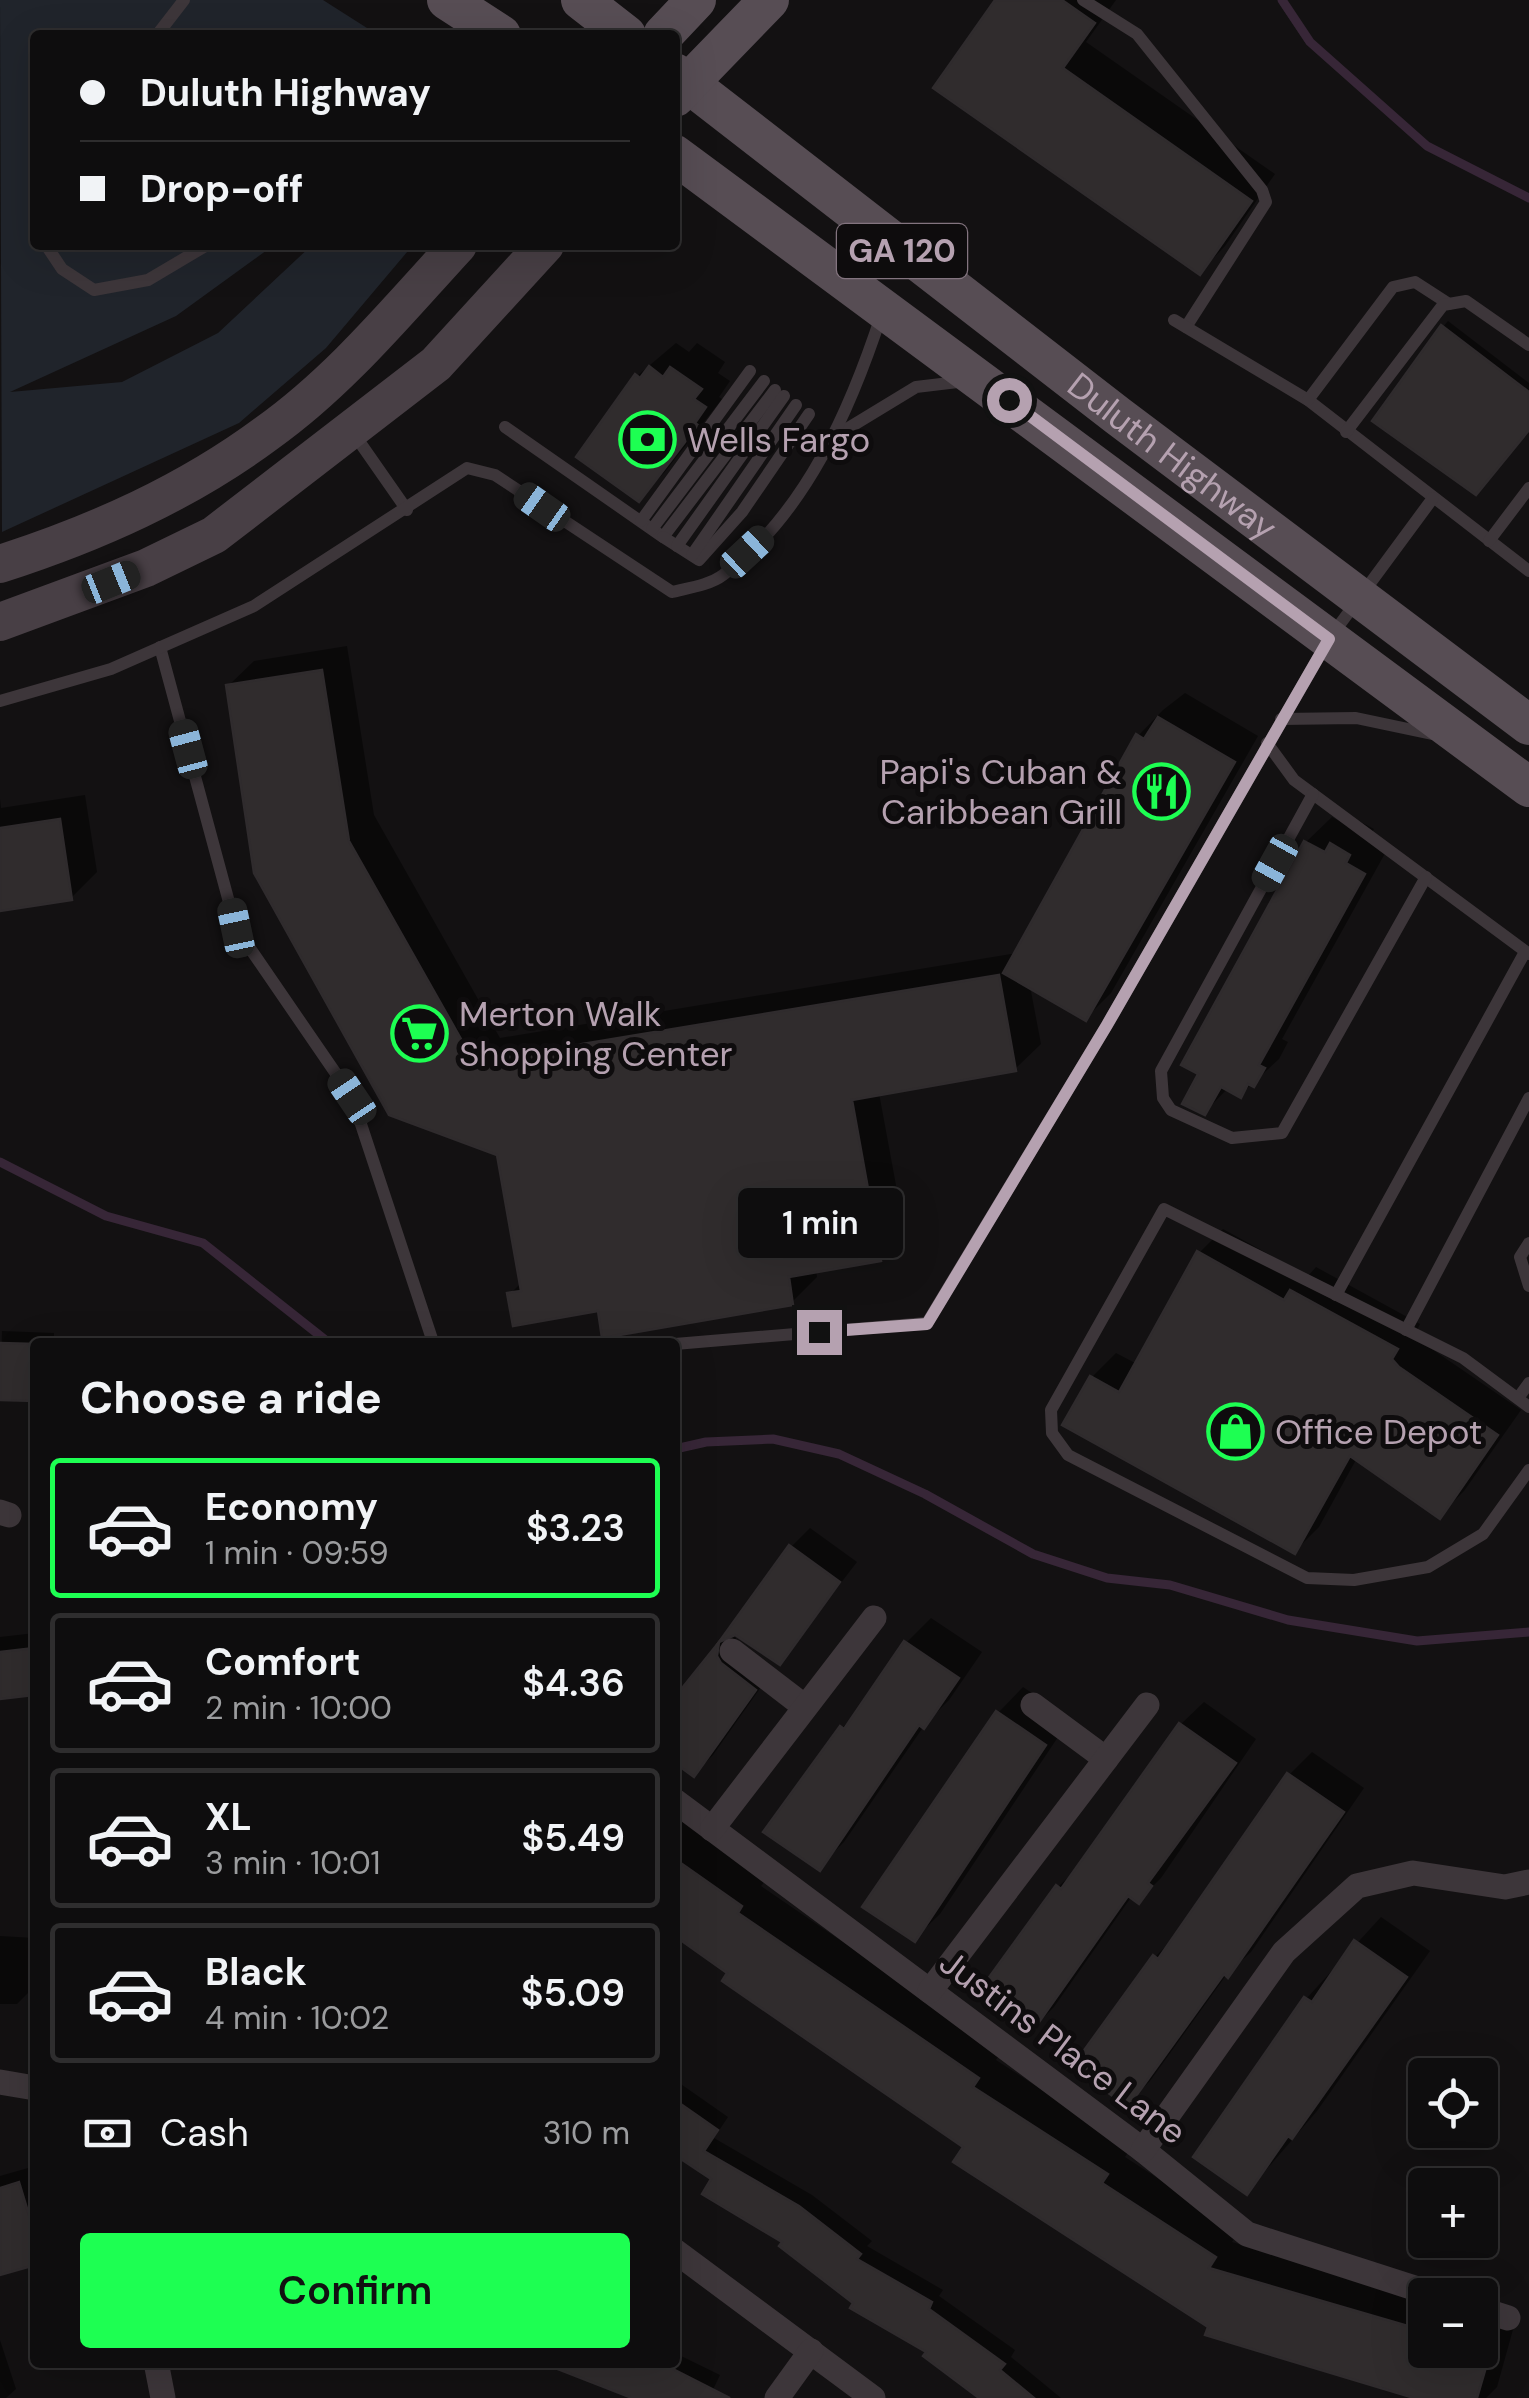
<!DOCTYPE html>
<html lang="en">
<head>
<meta charset="utf-8">
<style>
  body { margin:0; font-family:"DM Sans",sans-serif; background:#171617; color:#f1f3f6; height:100vh; display:flex; flex-direction:column; font-size:38px; white-space:nowrap }
  * { box-sizing:border-box; margin:0 }
  p { font-size:32px; color:#9b9c9e }
  .icon { flex:none; width:55px; height:55px; fill:none; stroke:currentColor; stroke-width:2; stroke-linecap:round; stroke-linejoin:round }
  .map { position:relative; flex:1; overflow:hidden }
  .side { position:absolute; left:30px; top:1338px; width:650px; height:1030px; display:flex; flex-direction:column; background:#0e0d0e; border-radius:10px; box-shadow:0 10px 40px #0002,0 0 0 2px #2e2d2e }
  .side>* { flex:none }
  .guide { position:absolute; left:30px; top:30px; width:650px; height:220px; border-radius:10px; box-shadow:0 10px 40px #0002,0 0 0 2px #2e2d2e; display:grid; align-content:center; height:220px; padding:0 50px; background:#0e0d0e }
  .fabs { position:absolute; left:1408px; top:2058px; display:grid; gap:20px }
  .fabs a { display:grid; place-items:center; width:90px; height:90px; border-radius:10px; background:#0e0d0e; box-shadow:0 10px 40px #0002,0 0 0 2px #2e2d2e; font-size:50px }
  .end { position:absolute; width:45px; height:45px; margin:-22px; border:12px solid #b5a1b0; background:#111; box-shadow:0 0 0 5px #111 }
  .from { border-radius:50% }
  .bubble { position:absolute; height:70px; border-radius:10px; background:#0e0d0e; box-shadow:0 10px 40px #0002,0 0 0 2px #2e2d2e; font-size:32px; font-weight:600; line-height:70px; text-align:center }
  .car { position:absolute; width:30px; height:60px; margin:-30px -15px; border-radius:12px; box-shadow:0 0 8px 2px #0007; background:linear-gradient(#222 24%,#8ab4d8 0 40%,#222 0 76%,#8ab4d8 0 86%,#222 0) }
  .guide b { display:flex; align-items:center; gap:35px; height:95px; font-size:38px }
  .guide b+b { border-top:2px solid #2e2d2e }
  .guide i { width:25px; height:25px; background:#f1f3f6 }
  ul { padding:0; list-style:none }
  li { display:flex; align-items:center; gap:30px; height:140px; margin:0 20px 15px; padding:0 30px; border:5px solid #2e2d2e; border-radius:10px }
  li div { flex:1 }
  li b { display:block; font-size:38px }
  li em { font-style:normal; font-weight:600 }
  li.current { border-color:#1dff52 }
  li>.icon { width:90px; height:90px; stroke-width:1.5 }
  h2 { padding:0 50px; font-size:45px; line-height:120px }
  .pay { display:flex; align-items:center; gap:25px; height:110px; padding:0 50px; font-size:38px }
  .pay p { margin-inline-start:auto }
  .action { display:flex; gap:20px; margin-top:auto; padding:20px 50px }
  .action a { flex:1; height:115px; border-radius:10px; background:#1dff52; color:#111; font-size:40px; font-weight:600; line-height:115px; text-align:center }
  .map>svg:first-child { display:block }
  .green { fill:#20242b }
  .shadow { fill:#0007 }
  .lines { fill:none; stroke-linecap:round; stroke-linejoin:round }
  .stream { stroke:#372637; stroke-width:9 }
  .building { fill:#302c2d; stroke:#2f2b2d; stroke-width:2.5 }
  .lane { stroke:#3d363a; stroke-width:12 }
  .street { stroke:#3d363a; stroke-width:25 }
  .secondary { stroke:#483f45; stroke-width:38 }
  .primary { stroke:#574d54; stroke-width:40 }
  .route { stroke:#b5a1b0; stroke-width:12 }
  .labels { text-anchor:middle; dominant-baseline:central; stroke-width:10; stroke-linejoin:round; paint-order:stroke }
  .shield { fill:#0e0c0d; stroke:#83747f; stroke-width:2.5 }
  .shield-label { font-size:32px; font-weight:bold; fill:#b5a1b0 }
  .poi-label { font-size:35px; fill:#b5a1b0; stroke:#0e0c0d; text-anchor:start }
  .street-label { font-size:35px; fill:#b5a1b0; stroke:#0e0c0d }
</style>
</head>
<body>
<div class="map">
<svg width="1529" height="2398" viewBox="0 0 1529 2398">
  <rect width="100%" height="100%" fill="#131112"/>
  <!-- green -->
  <path class="green" d="M0,0h323l55,35h-343v210h239l-98,71 -166,76 112,-10 96,-49 94,-88h101l-87,103 -87,75 -237,109z"/>
  <!-- shadow -->
  <g class="shadow">
    <path d="M998,0h118l-30,42 189,132 -50,72 -25,26z"/>
    <path d="M1448,321l81,62v44l-86,-100z"/>
    <path d="M676,343l13,9 8,-9 28,19 -7,11 12,8 -11,16 3,2 -58,74 -26,25 -1,-122z"/>
    <path d="M347,646l27,169 126,223 517,-85 121,-217 25,-26 22,-17 73,43 -147,257 -25,25 -56,-32 11,58 -26,25 -136,24 26,141 -26,25 -63,11 1,7 -25,25 -192,6 -90,-14 12,-12 -23,-129 -271,-467 26,-25z"/>
    <path d="M85,795l12,77 -26,26 -71,10v-109l1,9z"/>
    <path d="M1332,817l18,10 7,-7 17,9 -5,8 19,11 -106,191 6,3 -9,17 -39,36 -12,-7 -23,24 -3,-38 -18,-10 122,-222z"/>
    <path d="M1223,1229l85,47 8,-9 104,57 -5,10 8,9 98,67 -57,81 -24,24 -83,-57 -38,69 -24,24 -203,-174 24,-24 21,11 62,-111z"/>
    <path d="M2,1331l52,2v9h-19v57l-35,-2z"/>
    <path d="M810,1528l47,34 -77,100 11,-115z"/>
    <path d="M931,1618l51,34 -33,48 -23,23 -82,119 -25,25 23,-139 19,-19 45,-66z"/>
    <path d="M730,1630l10,14 33,26 -60,85 -19,19 -19,-14v-58z"/>
    <path d="M35,1633v59l-35,4v-59z"/>
    <path d="M1023,1687l47,32 -130,195 -26,25 84,-226z"/>
    <path d="M1204,1702l52,37 -95,139 -22,22 -7,-4 -78,111 -22,22 26,-142 23,-22 100,-141z"/>
    <path d="M1312,1752l52,36 -113,164 -24,22 -77,107 -22,22 -52,-37 79,-109 23,-23 111,-159z"/>
    <path d="M675,1812l91,68 -5,6 241,165 -6,9 135,88 -6,9 114,74 -7,11 193,57v51h55v-35l34,11 -17,61 -11,11h-62l-213,-72 -536,-393z"/>
    <path d="M1381,1917l49,34 -113,160 -70,81 59,-193z"/>
    <path d="M0,1936l35,2v48l-18,18h-17z"/>
    <path d="M675,2080l53,37 -14,21 98,57 60,46 -5,5 76,44 -4,6 76,54 -4,7 50,41h-78l-54,-47 -73,-48 -142,-124 -39,-27z"/>
    <path d="M35,2166v96l-35,11v-97z"/>
    <path d="M0,2340l16,49 -10,9h-6z"/>
    <path d="M675,2353l45,22 -11,23h-71l-92,-36h129z"/>
  </g>
  <g class="lines">
    <!-- stream -->
    <g class="stream">
      <path d="M1282,0l28,42 117,104 102,52"/>
      <path d="M0,1162l106,54 97,27 125,99"/>
      <path d="M675,1449l31,-7 67,-3 66,15 86,40 108,60 74,24 63,7 118,35 129,21 112,-9"/>
    </g>
  </g>
  <!-- building -->
  <g class="building">
    <path d="M995,0h67l33,23 -32,45 189,133 -52,74 -267,-187z"/>
    <path d="M1441,325l88,67v38l-53,65 -104,-74z"/>
    <path d="M649,366l14,11 7,-10 32,22 -8,10 12,8 -11,16 3,2 -59,77 -63,-45 59,-83 5,4z"/>
    <path d="M322,670l27,171 125,221 525,-87 17,96 -164,29 29,161 -92,16 4,28 -191,33 -4,-27 -85,15 -6,-33 14,-2 -24,-136 -108,-40 -135,-242 -28,-188z"/>
    <path d="M1158,717l77,45 -149,259 -83,-48 133,-239 8,5z"/>
    <path d="M60,819l12,81 -72,11v-83z"/>
    <path d="M1304,841l21,11 5,-9 20,12 -4,8 19,11 -106,191 6,3 -11,19 -6,-3 -7,14 -20,-11 -16,28 -23,-11 16,-30 -17,-9z"/>
    <path d="M1197,1251l87,49 6,-10 108,59 -6,10 7,8 99,68 -58,84 -90,-63 -55,98 -233,-129 28,-49 29,16z"/>
    <path d="M0,1343l35,1v57l-35,-1z"/>
    <path d="M789,1545l51,37 -60,83 -45,-30 -16,7z"/>
    <path d="M904,1641l55,37 -35,51 -5,-4 -99,146 -57,-39 77,-106 4,3z"/>
    <path d="M719,1642l-2,14 4,7 35,27 -62,87 -19,-14v-66z"/>
    <path d="M35,1648v47l-35,4v-47z"/>
    <path d="M996,1711l50,34 -131,197 -53,-35z"/>
    <path d="M1179,1723l57,40 -88,120 4,3 -13,18 -11,-8 -96,136 -55,-38 79,-109 5,4z"/>
    <path d="M1287,1773l57,39 -116,166 -4,-4 -96,133 -56,-40 81,-112 5,4z"/>
    <path d="M675,1859l67,47 -4,7 241,165 -6,9 135,87 -6,9 114,74 -7,11 216,63v19h66l-14,48h-63l-209,-63 3,-8 -255,-165 10,-15 -241,-166 5,-8 -52,-37z"/>
    <path d="M1354,1940l53,37 -115,162 -4,-3 -41,59 -54,-38 111,-160 8,5z"/>
    <path d="M675,2100l43,30 -14,21 95,55 62,48 -4,5 75,43 -3,7 76,55 -5,6 34,28h-55l-56,-42 3,-4 -76,-44 3,-5 -74,-57 3,-4 -80,-48 9,-15 -36,-24z"/>
    <path d="M19,2182l16,53v30l-35,10v-87z"/>
    <path d="M540,2362h119l71,36h-98z"/>
  </g>
  <g class="lines">
    <!-- lane -->
    <g class="lane">
      <path d="M1083,0l54,34 125,156 4,12 -80,125"/>
      <path d="M157,35l27,-35"/>
      <path d="M46,245l16,24 32,21 54,-10 59,-35"/>
      <path d="M1174,320l134,80 221,171"/>
      <path d="M1308,400l85,-113 22,-5 34,22"/>
      <path d="M505,427l158,110 112,-147"/>
      <path d="M1346,432l97,-127 23,-4 63,44"/>
      <path d="M354,434l53,76"/>
      <path d="M837,435l79,-48 50,-6"/>
      <path d="M641,521l109,-150"/>
      <path d="M652,529l112,-148"/>
      <path d="M663,537l36,23 43,-48 67,-98"/>
      <path d="M1489,541l40,-53"/>
      <path d="M677,546l107,-150"/>
      <path d="M692,555l104,-150"/>
      <path d="M160,647l76,281 116,169 81,245"/>
      <path d="M0,701l111,-32 143,-63 213,-138 28,7 177,117c16,-4 38,-7 51,-17 83,-62 128,-167 159,-262"/>
      <path d="M1281,719l75,-1 76,16"/>
      <path d="M1267,743l27,37 235,174"/>
      <path d="M1313,794l-152,277 2,27 8,12 61,28 50,-5 144,-256"/>
      <path d="M1529,1243l-9,14 9,29"/>
      <path d="M1336,1295l189,-343"/>
      <path d="M1406,1330l123,-232"/>
      <path d="M675,1344l252,-21 180,-298 222,-386 104,-141"/>
      <path d="M1518,1398l11,-15"/>
      <path d="M1529,1407l-66,-49 -299,-149 -113,201 1,23 16,22 239,123 47,2 74,-13 55,-33 46,-64"/>
    </g>
    <!-- street -->
    <g class="street">
      <path d="M0,1512l9,3"/>
      <path d="M732,1651l73,56"/>
      <path d="M1033,1705l73,54"/>
      <path d="M675,1801l468,349 104,84 189,61"/>
      <path d="M712,1829l162,-211"/>
      <path d="M930,1991l217,-286"/>
      <path d="M0,2082l35,6"/>
      <path d="M1143,2150l141,-198 73,-66 56,-13 92,14 24,-5"/>
      <path d="M675,2251l198,147"/>
      <path d="M1480,2309l28,9"/>
      <path d="M156,2362l7,36"/>
      <path d="M777,2398l34,-47"/>
    </g>
    <!-- secondary -->
    <g class="secondary">
      <path d="M0,564c96,-31 186,-71 267,-131 73,-52 131,-123 191,-188"/>
      <path d="M0,622l146,-54 68,-33 222,-171 109,-119"/>
    </g>
    <!-- primary -->
    <g class="primary">
      <path d="M447,0l54,35"/>
      <path d="M581,0l45,35"/>
      <path d="M663,35l33,-35"/>
      <path id="s1" d="M675,73l443,343 411,309"/>
      <path d="M675,97l94,-97"/>
      <path d="M675,155l854,632"/>
    </g>
  </g>
  <g class="lines">
    <!-- route -->
    <path class="route" d="M819,1332l108,-8 180,-299 222,-386 -320,-239"/>
  </g>
  <!-- icons -->
  <defs>
    <symbol id="bank-ring" viewBox="-11 -11 22 22"><circle r="9.5" fill="#0e0c0d" stroke="#1dff52" stroke-width="1.5"/><path d="M-6-4H6V4H-6ZM0-2.3a2.3 2.3 0 1 0 0 4.6a2.3 2.3 0 1 0 0-4.6Z" fill="#1dff52"/></symbol>
    <symbol id="restaurant-ring" viewBox="-11 -11 22 22"><circle r="9.5" fill="#0e0c0d" stroke="#1dff52" stroke-width="1.5"/><path d="M-5-6h1v4h1v-4h1v4h1v-4h1v5L-1.5 .5V6h-2V.5L-5-1ZM5-6V6H3V1.5H1.5Q1.5-4 5-6Z" fill="#1dff52"/></symbol>
    <symbol id="supermarket-ring" viewBox="-11 -11 22 22"><circle r="9.5" fill="#0e0c0d" stroke="#1dff52" stroke-width="1.5"/><path d="M-6-5.5h2.5l.6 2H6L4.5 2H-2.5L-4.4-4H-6ZM-1.5 3.2a1.3 1.3 0 1 0 .1 0ZM3 3.2a1.3 1.3 0 1 0 .1 0Z" fill="#1dff52"/></symbol>
    <symbol id="shop-ring" viewBox="-11 -11 22 22"><circle r="9.5" fill="#0e0c0d" stroke="#1dff52" stroke-width="1.5"/><path d="M-5-2.5h2.3a2.7 3.5 0 0 1 5.4 0H5L5.5 6h-11ZM-1.5-2.5h3a1.5 2.3 0 0 0-3 0Z" fill="#1dff52"/></symbol>
  </defs>
  <g fill-rule="evenodd">
    <use href="#bank-ring" x="616" y="408" width="63" height="63"/>
    <use href="#restaurant-ring" x="1130" y="760" width="63" height="63"/>
    <use href="#supermarket-ring" x="388" y="1002" width="63" height="63"/>
    <use href="#shop-ring" x="1204" y="1400" width="63" height="63"/>
  </g>
  <g class="labels">
    <!-- shield labels -->
    <rect class="shield" x="837" y="224" width="130" height="54" rx="8"/>
    <g class="shield-label">
      <text x="902" y="251">GA 120</text>
    </g>
    <!-- poi labels -->
    <g class="poi-label">
      <text x="687" y="440">Wells Fargo</text>
      <text x="1122" y="772" text-anchor="end">Papi's Cuban &amp;<tspan x="1122" dy="40">Caribbean Grill</tspan></text>
      <text x="459" y="1014">Merton Walk<tspan x="459" dy="40">Shopping Center</tspan></text>
      <text x="1275" y="1432">Office Depot</text>
    </g>
    <!-- street labels -->
    <g class="street-label">
      <text stroke="none"><textPath href="#s1" startOffset="628">Duluth Highway</textPath></text>
      <text transform="translate(1063 2047) rotate(37)">Justins Place Lane</text>
    </g>
  </g>
</svg>
<div class="fabs">
<a><svg class="icon" aria-label="locate" viewBox="0 0 24 24"><circle cx="12" cy="12" r="6"/><path d="M12 2v4M12 18v4M2 12h4M18 12h4"/></svg></a>
<a>+</a>
<a>−</a>
</div>
<i class="end from" style="left:1009px;top:400px"></i>
<i class="end" style="left:819px;top:1332px"></i>
<div class="bubble" style="left:738px;top:1188px;width:165px">1 min</div>
<i class="car" style="left:542px;top:507px;rotate:305deg"></i>
<i class="car" style="left:747px;top:552px;rotate:47deg"></i>
<i class="car" style="left:111px;top:582px;rotate:68deg"></i>
<i class="car" style="left:188px;top:749px;rotate:345deg"></i>
<i class="car" style="left:1275px;top:863px;rotate:209deg"></i>
<i class="car" style="left:236px;top:928px;rotate:348deg"></i>
<i class="car" style="left:352px;top:1097px;rotate:326deg"></i>
<div class="guide">
<b><i class="from"></i>Duluth Highway</b>
<b><i></i>Drop-off</b>
</div>
<section class="side">
<h2>Choose a ride</h2>
<ul>
<li class="current"><svg class="icon" aria-label="car" viewBox="0 0 24 24"><path d="M5 17H2v-5l4-1 3-4h7l3 4 3 1v5h-3M9 17h6M6 11h13"/><circle cx="7" cy="17" r="2"/><circle cx="17" cy="17" r="2"/></svg><div><b>Economy</b><p>1 min · 09:59</p></div><em>$3.23</em></li>
<li><svg class="icon" aria-label="car" viewBox="0 0 24 24"><path d="M5 17H2v-5l4-1 3-4h7l3 4 3 1v5h-3M9 17h6M6 11h13"/><circle cx="7" cy="17" r="2"/><circle cx="17" cy="17" r="2"/></svg><div><b>Comfort</b><p>2 min · 10:00</p></div><em>$4.36</em></li>
<li><svg class="icon" aria-label="car" viewBox="0 0 24 24"><path d="M5 17H2v-5l4-1 3-4h7l3 4 3 1v5h-3M9 17h6M6 11h13"/><circle cx="7" cy="17" r="2"/><circle cx="17" cy="17" r="2"/></svg><div><b>XL</b><p>3 min · 10:01</p></div><em>$5.49</em></li>
<li><svg class="icon" aria-label="car" viewBox="0 0 24 24"><path d="M5 17H2v-5l4-1 3-4h7l3 4 3 1v5h-3M9 17h6M6 11h13"/><circle cx="7" cy="17" r="2"/><circle cx="17" cy="17" r="2"/></svg><div><b>Black</b><p>4 min · 10:02</p></div><em>$5.09</em></li>
</ul>
<div class="pay"><svg class="icon" aria-label="cash" viewBox="0 0 24 24"><path d="M3 7h18v10H3z"/><circle cx="12" cy="12" r="2"/></svg>Cash<p>310 m</p></div>
<div class="action"><a>Confirm</a></div>
</section>
</div>
</body>
</html>
